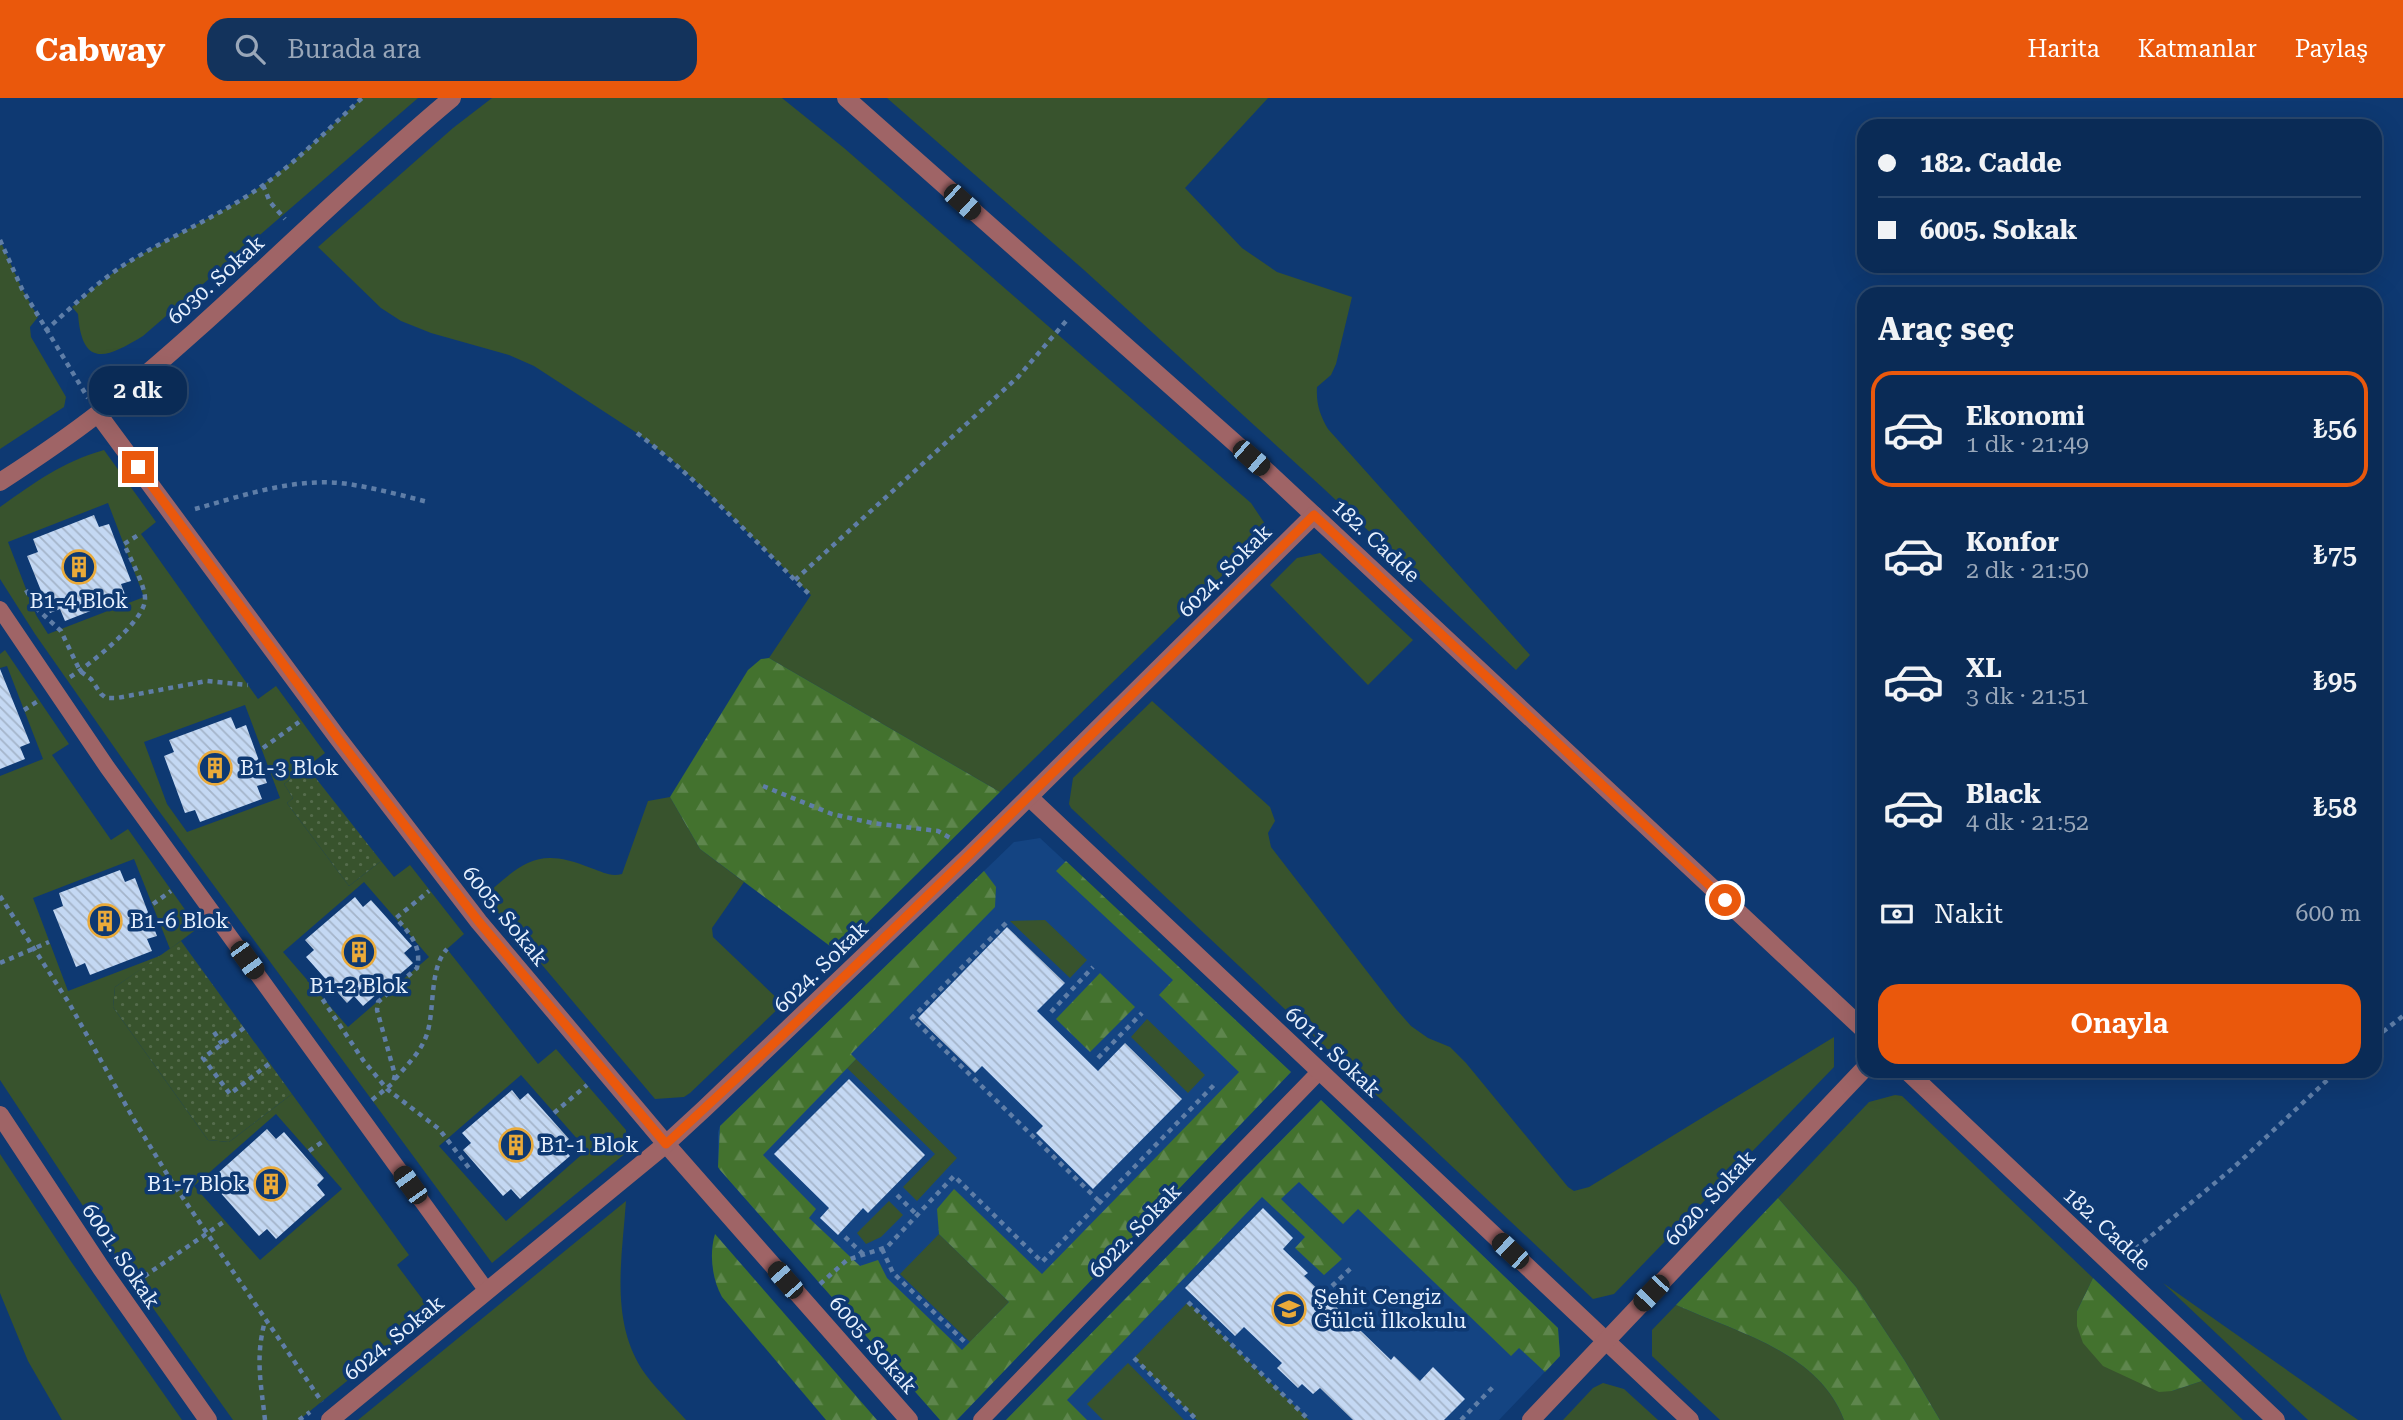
<!DOCTYPE html>
<html lang="tr">
<head>
<meta charset="utf-8">
<style>
  body { margin:0; font-family:"Roboto Serif",serif; background:#13335c; color:#f1f3f6; height:100vh; display:flex; flex-direction:column; font-size:26px; white-space:nowrap }
  * { box-sizing:border-box; margin:0 }
  p { font-size:23px; color:#99a7b9 }
  .icon { flex:none; width:38px; height:38px; fill:none; stroke:currentColor; stroke-width:2; stroke-linecap:round; stroke-linejoin:round }
  .map { position:relative; flex:1; overflow:hidden }
  .details { position:absolute; left:1857px; top:189px; width:525px; height:791px; display:flex; flex-direction:column; background:#0a2b56; border-radius:21px; box-shadow:0 7px 28px #0002,0 0 0 2px #2a476c }
  .details>* { flex:none }
  .hud { position:absolute; left:1857px; top:21px; width:525px; height:154px; border-radius:21px; box-shadow:0 7px 28px #0002,0 0 0 2px #2a476c; display:grid; align-content:center; height:154px; padding:0 21px; background:#0a2b56 }
  .end { position:absolute; width:32px; height:32px; margin:-16px; border:9px solid #ea580c; background:#fff; box-shadow:0 0 0 4px #fff }
  .from { border-radius:50% }
  .bubble { position:absolute; height:49px; border-radius:21px; background:#0a2b56; box-shadow:0 7px 28px #0002,0 0 0 2px #2a476c; font-size:23px; font-weight:600; line-height:49px; text-align:center }
  .car { position:absolute; width:21px; height:42px; margin:-21px -10px; border-radius:9px; box-shadow:0 0 5px 2px #0007; background:linear-gradient(#222 24%,#8ab4d8 0 40%,#222 0 76%,#8ab4d8 0 86%,#222 0) }
  .hud b { display:flex; align-items:center; gap:24px; height:66px; font-size:26px }
  .hud b+b { border-top:2px solid #2a476c }
  .hud i { width:18px; height:18px; background:#f1f3f6 }
  ul { padding:0; list-style:none }
  li { display:flex; align-items:center; gap:21px; height:116px; margin:0 14px 10px; padding:0 7px; border:4px solid transparent; border-radius:21px }
  li div { flex:1 }
  li b { display:block; font-size:26px }
  li em { font-style:normal; font-weight:600 }
  li.active { border-color:#ea580c }
  li>.icon { width:63px; height:63px; stroke-width:1.5 }
  h2 { padding:0 21px; font-size:32px; line-height:84px }
  .pay { display:flex; align-items:center; gap:18px; height:77px; padding:0 21px; font-size:26px }
  .pay p { margin-inline-start:auto }
  .action { display:flex; gap:14px; margin-top:auto; padding:14px 21px }
  .action a { flex:1; height:80px; border-radius:21px; background:#ea580c; color:#fff; font-size:28px; font-weight:600; line-height:80px; text-align:center }
  header { display:flex; align-items:center; gap:42px; box-sizing:border-box; height:98px; padding:0 35px; background:#ea580c; color:#fff }
  header strong { font-size:33px }
  nav { display:flex; gap:38px; margin-inline-start:auto; font-size:24px }
  .search { width:490px; height:63px; background:#13335c; display:flex; align-items:center; gap:18px; box-sizing:border-box; padding:0 24px; border-radius:21px; color:#99a7b9; font-size:26px }
  .map>svg:first-child { display:block }
  .built { fill:#144482 }
  .grass { fill:#38532d; fill-rule:evenodd }
  .forest { fill:url(#forest-firs) }
  .park { fill:url(#park-dots) }
  .building { fill:url(#building-back-hatch) }
  .lines { fill:none; stroke-linecap:round; stroke-linejoin:round }
  .path { stroke:#5f7ea7; stroke-width:4.5; stroke-dasharray:5 5; stroke-linecap:butt }
  .lane { stroke:#9f6466; stroke-width:16 }
  .street { stroke:#9f6466; stroke-width:18 }
  .route { stroke:#ea580c; stroke-width:9 }
  .labels { text-anchor:middle; dominant-baseline:central; stroke-width:7; stroke-linejoin:round; paint-order:stroke }
  .street-label { font-size:21px; fill:#e6f0fe; stroke:#0e3972 }
  .poi-label { font-size:21px; fill:#e6f0fe; stroke:#0e3972; text-anchor:start }
</style>
</head>
<body>
<header>
<strong>Cabway</strong>
<div class="search"><svg class="icon" aria-label="search" viewBox="0 0 24 24"><circle cx="10" cy="10" r="6"/><path d="M15 15l6 6"/></svg>Burada ara</div>
<nav><a>Harita</a><a>Katmanlar</a><a>Paylaş</a></nav>
</header>
<div class="map">
<svg width="2403" height="1322" viewBox="0 0 2403 1322">
  <defs>
    <pattern id="forest-firs" width="22" height="20" patternUnits="userSpaceOnUse" patternTransform="scale(1.75)"><rect width="22" height="20" fill="#43722e"/><path d="M5 1l3.5 6h-7zM16 11l3.5 6h-7z" fill="#5e864d"/></pattern>
    <pattern id="park-dots" width="8" height="8" patternUnits="userSpaceOnUse" patternTransform="scale(1.75)"><rect width="8" height="8" fill="#38532d"/><path d="M2 2h.1M6 6h.1" fill="none" stroke="#556c4c" stroke-width="1.8" stroke-linecap="round"/></pattern>
    <pattern id="building-back-hatch" width="6" height="6" patternUnits="userSpaceOnUse" patternTransform="scale(1.75)"><rect width="6" height="6" fill="#c4d8f3"/><path d="M-1 5l2 2M0 0l6 6M5-1l2 2" fill="none" stroke="#a4b4c9"/></pattern>
  </defs>
  <rect width="100%" height="100%" fill="#0e3972"/>
  <!-- built -->
  <g class="built">
    <path d="M1040,740l251,234 -334,348h-17l-220,-250 -2,-3v-35l2,-6 294,-284z"/>
    <path d="M1321,1002l237,228 2,28 -61,64h-493z"/>
  </g>
  <!-- grass -->
  <g class="grass">
    <path d="M362,0h56l-275,238c-36,22 -61,33 -65,-22l-6,-7c19,-16 37,-33 59,-46 33,-21 69,-37 103,-57 48,-28 87,-69 128,-106z"/>
    <path d="M492,0h290l62,50 407,355 18,27 -269,262 -231,-134 42,-63 -110,-109 -29,-26 -35,-27 -103,-67 -25,-11 -78,-22 -30,-12 -20,-13 -63,-61 135,-119z"/>
    <path d="M887,0h381l-83,90 57,60 35,24 75,25 -16,67 -5,11 -14,12c-1,17 3,28 11,42l202,226 -14,15 -193,-182 -239,-218z"/>
    <path d="M0,142l22,49 16,28 -8,10 1,10 35,60 -2,10 -64,42z"/>
    <path d="M104,352l52,72 -15,12 117,165 18,-13 49,67 -41,31 9,14 -6,5 62,83 32,-25 13,16 16,-12 54,69 -17,15 91,115 18,-15 70,81 1,22 -135,111 -336,-456 -121,-173 -35,-55v-72c37,-26 60,-44 104,-57zM108,405l36,94 -96,37 -12,-19 -28,-73zM245,607l35,93 -93,34 -20,-28 -23,-62zM364,784l65,75 -81,70 -65,-75zM521,977l66,75 -81,71 -67,-75z"/>
    <path d="M1320,455l93,87 -45,45 -98,-100 27,-27z"/>
    <path d="M5,552l64,94 -17,11 59,85 17,-11 70,99 -28,21 -36,-90 -101,39 35,93 94,-36 -47,32 -2,20 95,133 21,2 63,-48 117,161 -12,10 35,47 -133,108h-66l-115,-161 -118,-179v-304l43,-17 -36,-93 -7,2v-14zM276,1016l66,75 -82,71 -66,-74z"/>
    <path d="M1152,603l118,106 5,14 -7,12 3,14 125,162 15,17 17,12 22,9 16,16 102,124 6,4 15,-4 245,-150v30l-220,227 -21,5 -522,-491 -2,-4 4,-26z"/>
    <path d="M670,699l30,52 44,33 -32,46 1,9 70,67 -93,89 -6,4 -29,2 -171,-203c40,-34 53,-50 107,-28 12,4 19,9 31,6l26,-73z"/>
    <path d="M1045,822l42,40 -17,18 -60,-57z"/>
    <path d="M1147,921l58,56 -17,18 -57,-56z"/>
    <path d="M856,961l101,99 -40,43 -14,-14 32,-33 -88,-86z"/>
    <path d="M1895,997l7,1 191,182 -16,33 95,80 30,-10 41,39h-303l-35,-59 -49,-74 -78,-89 91,-96z"/>
    <path d="M0,1056l70,106 112,160h-120l-34,-59 -28,-68z"/>
    <path d="M626,1103c-4,58 -17,123 20,174 12,16 27,30 40,45h-328z"/>
    <path d="M889,1103l14,14 -22,22 -15,7 -9,-11z"/>
    <path d="M939,1136l70,68 -39,40 -70,-68z"/>
    <path d="M2163,1185l195,137h-50z"/>
    <path d="M1188,1204l121,118h-112l-63,-62z"/>
    <path d="M1676,1207c60,27 143,47 168,115h-124l-68,-64v-26z"/>
    <path d="M1128,1265l56,57h-81l-16,-16z"/>
    <path d="M1603,1285l21,6 34,31h-95l30,-32z"/>
  </g>
  <!-- forest -->
  <g class="forest">
    <path d="M769,560l231,134 -162,160 -138,-103 -30,-52 78,-127 13,-11z"/>
    <path d="M1066,763l225,211 -334,348h-17l-220,-250 -2,-3 2,-41 264,-255 12,16 -1,20 -144,147 5,5 -93,96 53,54 -7,9 51,48 18,-6 9,18 75,72 47,-48 -70,-68 -2,-25 17,-20 88,85 197,-202 -80,-77 14,-15 -117,-109z"/>
    <path d="M1100,875l35,34 -45,45 -34,-33z"/>
    <path d="M1321,1002l237,228 2,28 -15,16 -26,-24 -8,8 -153,-147 -15,15 -44,-42 -18,17 61,60 -18,16 -29,-27 10,-11 -43,-40 -195,203 20,20h-81z"/>
    <path d="M1778,1100l78,89 49,74 35,59h-96c-25,-68 -108,-88 -168,-115z"/>
    <path d="M715,1136l162,186h-51l-104,-123c-10,-18 -13,-43 -7,-63z"/>
    <path d="M2093,1180l109,103 -30,10 -13,1 -56,-26 -20,-23 -6,-17v-15z"/>
  </g>
  <!-- park -->
  <g class="park">
    <path d="M307,669l74,94 -32,25 -62,-83 6,-5 -9,-14z"/>
    <path d="M181,843l111,153 -63,48 -21,-2 -95,-133 2,-20z"/>
  </g>
  <!-- building -->
  <g class="building">
    <path d="M94,417l5,12 10,-3 22,57 -10,3 5,13 -61,24 -5,-12 -10,4 -23,-57 11,-4 -5,-13z"/>
    <path d="M0,571l30,74 -10,4 5,12 -25,10z"/>
    <path d="M231,619l5,12 10,-4 21,58 -10,3 5,13 -62,23 -5,-12 -10,3 -21,-57 10,-4 -5,-12z"/>
    <path d="M120,772l5,12 10,-4 22,58 -10,3 5,12 -62,24 -5,-12 -9,4 -23,-57 10,-4 -4,-13z"/>
    <path d="M355,799l8,10 8,-7 41,46 -8,7 9,10 -50,43 -9,-10 -7,7 -41,-46 8,-7 -9,-10z"/>
    <path d="M1007,829l58,56 -28,28 61,60 27,-28 57,56 -89,90 -57,-56 7,-7 -61,-60 -7,7 -57,-55z"/>
    <path d="M849,981l76,76 -57,58 -5,-5 -25,27 -18,-17 9,-10 -55,-54z"/>
    <path d="M512,992l8,10 8,-7 41,46 -8,7 9,10 -50,43 -9,-10 -8,7 -40,-46 8,-7 -9,-10z"/>
    <path d="M267,1031l9,10 8,-7 40,46 -7,7 8,10 -49,44 -9,-10 -8,7 -41,-46 8,-7 -8,-10z"/>
    <path d="M1263,1110l30,30 -10,11 25,24 -4,3 87,84 3,-4 26,25 13,-14 32,32 -21,21h-91l-33,-32 -7,6 -11,-10 -4,4 -21,-20 5,-5 -38,-36 -9,9 -50,-48z"/>
  </g>
  <g class="lines">
    <!-- path -->
    <g class="path">
      <path d="M263,87l7,17 15,17"/>
      <path d="M0,142l22,49 66,109"/>
      <path d="M45,233c28,-25 55,-52 87,-71 43,-26 89,-45 130,-74 36,-25 67,-58 100,-88"/>
      <path d="M637,335c63,48 117,107 174,163"/>
      <path d="M195,411c50,-14 106,-34 159,-24 25,4 50,11 74,17"/>
      <path d="M795,482l223,-203 49,-57"/>
      <path d="M26,492l10,18 25,23 19,40 11,8 10,15 5,4h11l90,-17 41,4"/>
      <path d="M70,579c18,-11 74,-55 75,-77 1,-13 -15,-42 -21,-56l16,-10"/>
      <path d="M24,612l14,-9"/>
      <path d="M263,650l36,-26"/>
      <path d="M763,688l69,28 40,9 66,8 14,8"/>
      <path d="M0,798l69,107 64,115 37,61 152,223"/>
      <path d="M153,806l18,-13"/>
      <path d="M1006,825l-94,95 188,184"/>
      <path d="M0,865l49,-21"/>
      <path d="M317,893l46,69 24,29 52,40 30,39"/>
      <path d="M1051,914l42,-45"/>
      <path d="M244,930l-41,30 27,36 40,-31"/>
      <path d="M214,934l8,12"/>
      <path d="M2375,940l28,-22"/>
      <path d="M1098,960l44,-45"/>
      <path d="M395,981c12,-14 26,-27 32,-45 8,-25 2,-66 20,-85"/>
      <path d="M372,1002l21,-17 2,-8 -18,-65 1,-8 39,-34c5,-22 -7,-34 -21,-50l33,-27"/>
      <path d="M554,1015l33,-28"/>
      <path d="M309,1053l16,-11"/>
      <path d="M897,1097l20,20"/>
      <path d="M845,1139l19,18"/>
      <path d="M882,1151l11,24 74,71"/>
      <path d="M2128,1157l105,-87 104,-97"/>
      <path d="M136,1184l89,-61"/>
      <path d="M820,1186l27,-24 40,-13 67,-71 88,86 172,-177"/>
      <path d="M1332,1188l19,-18"/>
      <path d="M1188,1204l121,118"/>
      <path d="M1134,1260l63,62"/>
      <path d="M265,1322c-4,-37 -10,-62 0,-99"/>
      <path d="M299,1322l11,-8"/>
      <path d="M1461,1322l32,-33"/>
    </g>
    <!-- lane -->
    <g class="lane">
      <path d="M0,511l107,158 380,524"/>
      <path d="M981,1322l339,-349"/>
    </g>
    <!-- street -->
    <g class="street">
      <path d="M846,0l424,376 594,556"/>
      <path d="M98,316l239,323 142,185 187,222 243,276"/>
      <path d="M0,384c34,-22 68,-45 100,-70 123,-98 231,-213 352,-314"/>
      <path d="M1029,699l661,623"/>
      <path d="M1907,973l369,349"/>
      <path d="M0,1017l101,153 107,152"/>
      <path d="M330,1322l336,-276 38,-35 265,-253 345,-341"/>
      <path d="M1531,1322l333,-351"/>
    </g>
  </g>
  <g class="lines">
    <!-- route -->
    <path class="route" d="M138,369l199,270 142,185 187,222c222,-204 433,-418 648,-629l411,385"/>
  </g>
  <!-- icons -->
  <defs>
    <symbol id="building-ring" viewBox="-11 -11 22 22"><circle r="9.5" fill="#0e3972" stroke="#eaaa39" stroke-width="1.5"/><path d="M-4-6H4V6H1V3H-1V6H-4ZM-2.5-4.3h1.7v1.8h-1.7ZM.8-4.3h1.7v1.8H.8ZM-2.5-1h1.7V.8h-1.7ZM.8-1h1.7V.8H.8Z" fill="#eaaa39"/></symbol>
    <symbol id="school-ring" viewBox="-11 -11 22 22"><circle r="9.5" fill="#0e3972" stroke="#eaaa39" stroke-width="1.5"/><path d="M0-5L7-2L0 1L-7-2ZM-4 1L0 2.5L4 1V4Q0 6-4 4Z" fill="#eaaa39"/></symbol>
  </defs>
  <g fill-rule="evenodd">
    <use href="#building-ring" x="60" y="450" width="38" height="38"/>
    <use href="#building-ring" x="196" y="651" width="38" height="38"/>
    <use href="#building-ring" x="86" y="804" width="38" height="38"/>
    <use href="#building-ring" x="340" y="835" width="38" height="38"/>
    <use href="#building-ring" x="497" y="1028" width="38" height="38"/>
    <use href="#building-ring" x="252" y="1067" width="38" height="38"/>
    <use href="#school-ring" x="1270" y="1192" width="38" height="38"/>
  </g>
  <g class="labels">
    <!-- street labels -->
    <g class="street-label">
      <text transform="translate(216 182) rotate(-42)">6030. Sokak</text>
      <text transform="translate(1376 443) rotate(43)">182. Cadde</text>
      <text transform="translate(1225 473) rotate(-45)">6024. Sokak</text>
      <text transform="translate(505 818) rotate(51)">6005. Sokak</text>
      <text transform="translate(821 869) rotate(-44)">6024. Sokak</text>
      <text transform="translate(1333 954) rotate(43)">6011. Sokak</text>
      <text transform="translate(1710 1100) rotate(-47)">6020. Sokak</text>
      <text transform="translate(2107 1131) rotate(43)">182. Cadde</text>
      <text transform="translate(1135 1133) rotate(-46)">6022. Sokak</text>
      <text transform="translate(121 1158) rotate(56)">6001. Sokak</text>
      <text transform="translate(394 1240) rotate(-39)">6024. Sokak</text>
      <text transform="translate(873 1247) rotate(49)">6005. Sokak</text>
    </g>
    <!-- poi labels -->
    <g class="poi-label">
      <text x="79" y="503" text-anchor="middle">B1-4 Blok</text>
      <text x="240" y="670">B1-3 Blok</text>
      <text x="130" y="823">B1-6 Blok</text>
      <text x="359" y="888" text-anchor="middle">B1-2 Blok</text>
      <text x="540" y="1047">B1-1 Blok</text>
      <text x="246" y="1086" text-anchor="end">B1-7 Blok</text>
      <text x="1314" y="1199">Şehit Cengiz<tspan x="1314" dy="24">Gülcü İlkokulu</tspan></text>
    </g>
  </g>
</svg>
<i class="end from" style="left:1725px;top:802px"></i>
<i class="end" style="left:138px;top:369px"></i>
<div class="bubble" style="left:89px;top:268px;width:98px">2 dk</div>
<i class="car" style="left:962px;top:104px;rotate:132deg"></i>
<i class="car" style="left:1251px;top:360px;rotate:131deg"></i>
<i class="car" style="left:247px;top:862px;rotate:144deg"></i>
<i class="car" style="left:410px;top:1087px;rotate:324deg"></i>
<i class="car" style="left:1510px;top:1153px;rotate:313deg"></i>
<i class="car" style="left:785px;top:1182px;rotate:319deg"></i>
<i class="car" style="left:1651px;top:1195px;rotate:224deg"></i>
<div class="hud">
<b><i class="from"></i>182. Cadde</b>
<b><i></i>6005. Sokak</b>
</div>
<section class="details">
<h2>Araç seç</h2>
<ul>
<li class="active"><svg class="icon" aria-label="car" viewBox="0 0 24 24"><path d="M5 17H2v-5l4-1 3-4h7l3 4 3 1v5h-3M9 17h6M6 11h13"/><circle cx="7" cy="17" r="2"/><circle cx="17" cy="17" r="2"/></svg><div><b>Ekonomi</b><p>1 dk · 21:49</p></div><em>₺56</em></li>
<li><svg class="icon" aria-label="car" viewBox="0 0 24 24"><path d="M5 17H2v-5l4-1 3-4h7l3 4 3 1v5h-3M9 17h6M6 11h13"/><circle cx="7" cy="17" r="2"/><circle cx="17" cy="17" r="2"/></svg><div><b>Konfor</b><p>2 dk · 21:50</p></div><em>₺75</em></li>
<li><svg class="icon" aria-label="car" viewBox="0 0 24 24"><path d="M5 17H2v-5l4-1 3-4h7l3 4 3 1v5h-3M9 17h6M6 11h13"/><circle cx="7" cy="17" r="2"/><circle cx="17" cy="17" r="2"/></svg><div><b>XL</b><p>3 dk · 21:51</p></div><em>₺95</em></li>
<li><svg class="icon" aria-label="car" viewBox="0 0 24 24"><path d="M5 17H2v-5l4-1 3-4h7l3 4 3 1v5h-3M9 17h6M6 11h13"/><circle cx="7" cy="17" r="2"/><circle cx="17" cy="17" r="2"/></svg><div><b>Black</b><p>4 dk · 21:52</p></div><em>₺58</em></li>
</ul>
<div class="pay"><svg class="icon" aria-label="cash" viewBox="0 0 24 24"><path d="M3 7h18v10H3z"/><circle cx="12" cy="12" r="2"/></svg>Nakit<p>600 m</p></div>
<div class="action"><a>Onayla</a></div>
</section>
</div>
</body>
</html>
